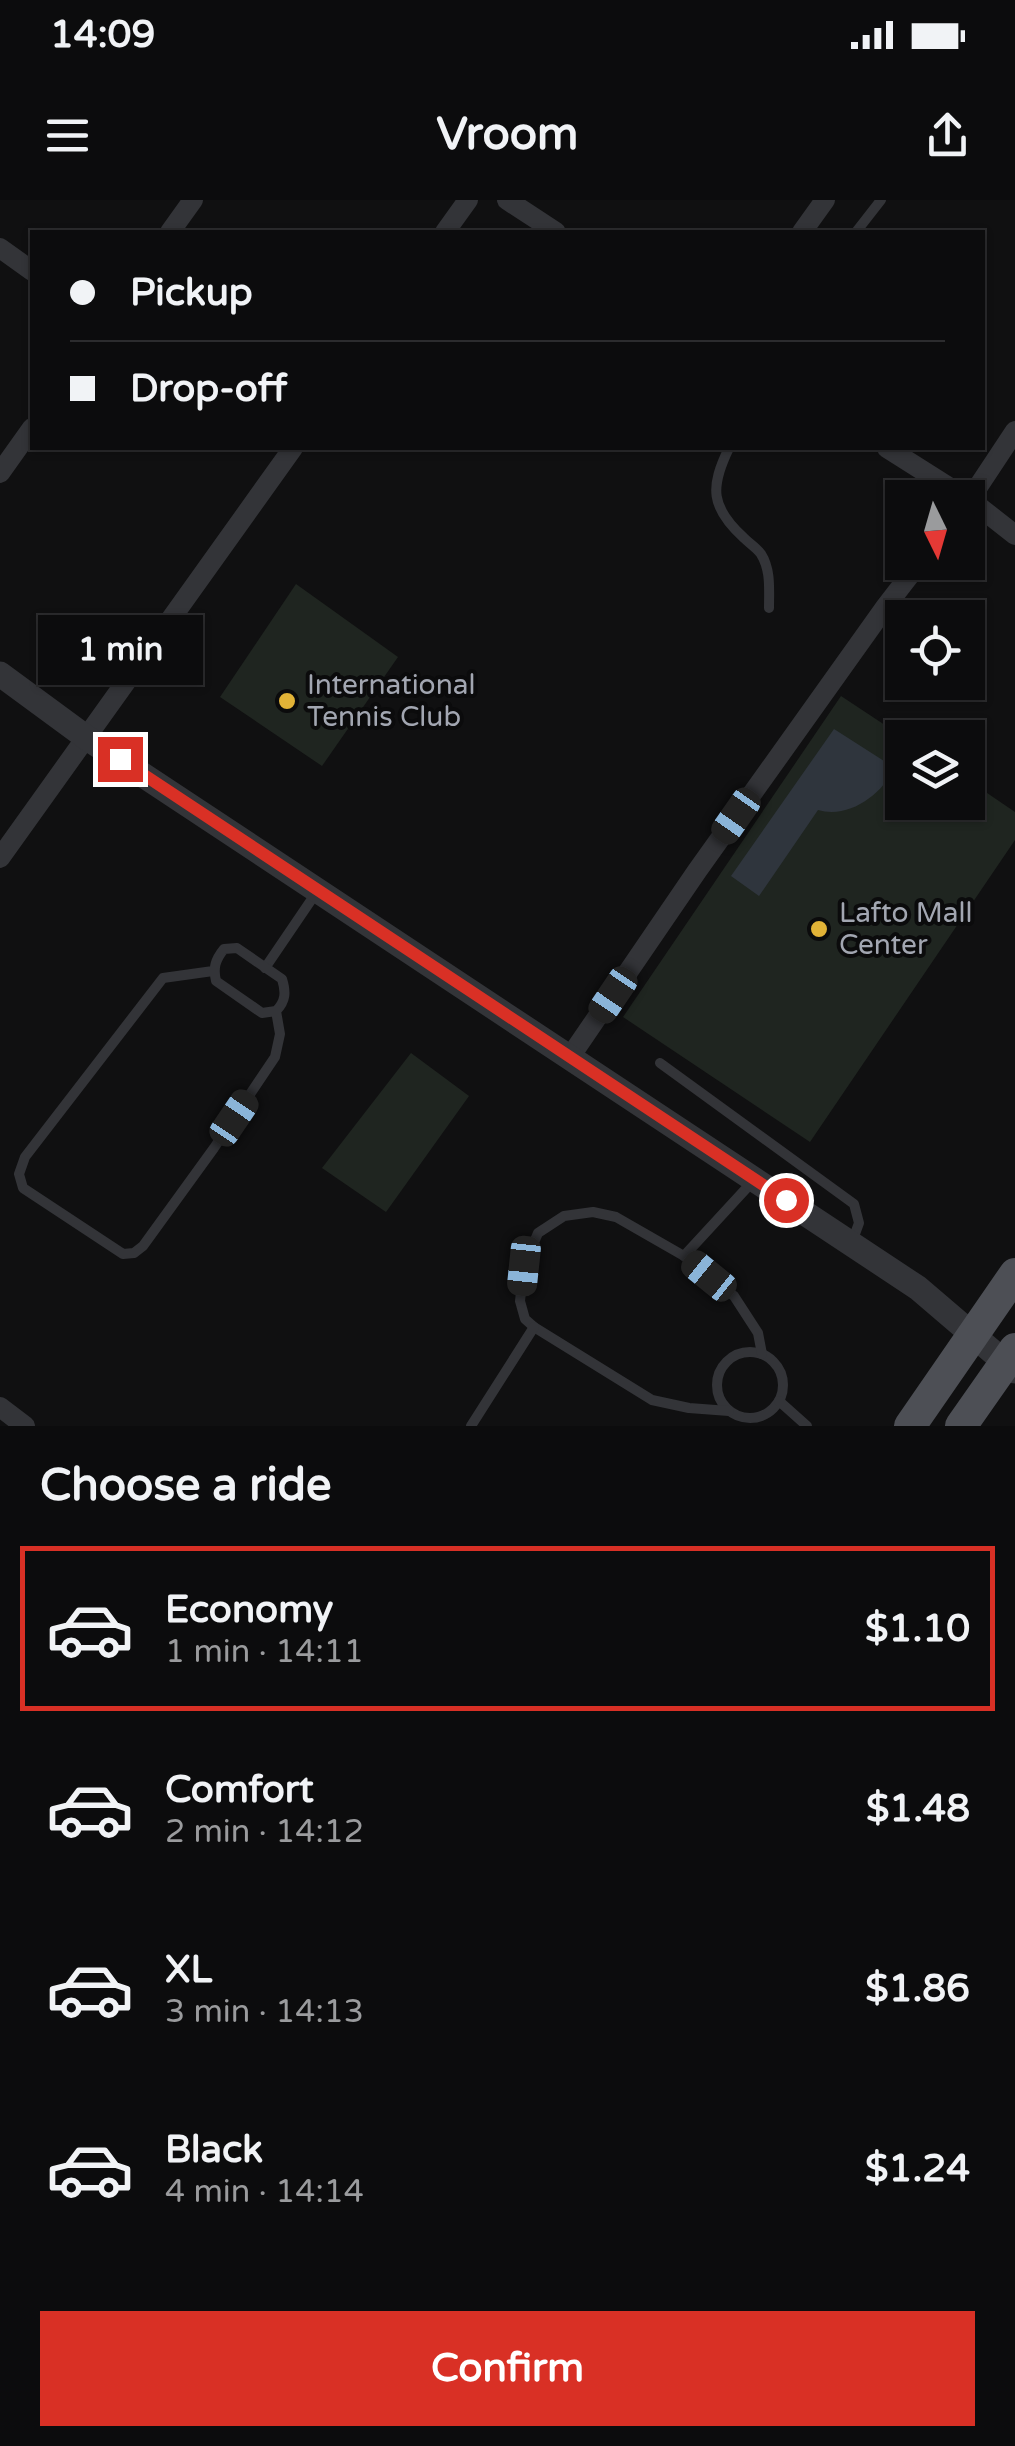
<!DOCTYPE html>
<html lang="en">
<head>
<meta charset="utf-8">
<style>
  body { margin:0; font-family:"Varela Round",sans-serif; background:#1a1a1b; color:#f1f3f6; height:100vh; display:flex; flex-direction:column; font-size:38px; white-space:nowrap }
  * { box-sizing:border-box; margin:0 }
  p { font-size:32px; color:#9a9b9d }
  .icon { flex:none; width:55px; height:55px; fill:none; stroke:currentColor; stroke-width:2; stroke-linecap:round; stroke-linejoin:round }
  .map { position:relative; height:1226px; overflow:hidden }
  .side { display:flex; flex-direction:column; background:#0c0c0d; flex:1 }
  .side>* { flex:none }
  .top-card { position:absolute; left:30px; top:30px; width:955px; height:220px; border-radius:0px; box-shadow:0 2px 8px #0004,0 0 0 2px #2c2c2e; display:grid; align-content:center; height:220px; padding:0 40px; background:#0c0c0d }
  .needle { width:65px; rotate:175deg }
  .tools { position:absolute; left:885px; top:280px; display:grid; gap:20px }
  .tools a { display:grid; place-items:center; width:100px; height:100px; border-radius:0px; background:#0c0c0d; box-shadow:0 2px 8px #0004,0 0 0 2px #2c2c2e; font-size:50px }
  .end { position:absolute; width:45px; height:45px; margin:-22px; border:12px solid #d93025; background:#fff; box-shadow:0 0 0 5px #fff }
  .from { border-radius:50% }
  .bubble { position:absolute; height:70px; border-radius:0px; background:#0c0c0d; box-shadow:0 2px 8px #0004,0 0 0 2px #2c2c2e; font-size:32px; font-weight:700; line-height:70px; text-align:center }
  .car { position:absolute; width:30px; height:60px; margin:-30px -15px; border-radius:12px; box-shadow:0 0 8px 2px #0007; background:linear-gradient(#222 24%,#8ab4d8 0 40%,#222 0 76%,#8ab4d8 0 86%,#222 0) }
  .top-card b { display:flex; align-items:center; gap:35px; height:95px; font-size:38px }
  .top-card b+b { border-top:2px solid #2c2c2e }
  .top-card i { width:25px; height:25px; background:#f1f3f6 }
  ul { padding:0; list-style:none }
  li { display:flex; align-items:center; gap:30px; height:165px; margin:0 20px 15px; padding:0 20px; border:5px solid transparent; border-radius:0px }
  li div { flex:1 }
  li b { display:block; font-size:38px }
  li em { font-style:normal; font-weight:700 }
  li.active { border-color:#d93025 }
  li>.icon { width:90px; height:90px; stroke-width:1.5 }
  h2 { padding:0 40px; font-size:45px; line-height:120px }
  .action { display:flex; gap:20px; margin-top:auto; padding:20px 40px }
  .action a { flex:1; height:115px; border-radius:0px; background:#d93025; color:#fff; font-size:40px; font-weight:700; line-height:115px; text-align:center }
  .status { display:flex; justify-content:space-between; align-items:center; height:70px; padding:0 50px; background:#0c0c0d; direction:ltr }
  .status svg { height:28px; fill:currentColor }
  header { display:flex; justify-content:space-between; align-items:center; height:130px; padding:0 40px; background:#0c0c0d; font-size:45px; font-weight:700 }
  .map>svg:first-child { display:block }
  .green { fill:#1f2520 }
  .water { fill:#2f353d }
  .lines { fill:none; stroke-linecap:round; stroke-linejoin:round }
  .service { stroke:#333438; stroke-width:10 }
  .minor { stroke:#333438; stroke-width:20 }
  .tertiary { stroke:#333438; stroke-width:25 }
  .primary { stroke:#4d4f55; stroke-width:32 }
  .route { stroke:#d93025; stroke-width:12 }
  .poi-dot { fill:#e2b337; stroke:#0b0b0c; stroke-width:4 }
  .labels { text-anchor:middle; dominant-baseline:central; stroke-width:8; stroke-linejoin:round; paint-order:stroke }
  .poi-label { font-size:28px; fill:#a2a6b1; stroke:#0b0b0c; text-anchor:start }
</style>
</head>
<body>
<div class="status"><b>14:09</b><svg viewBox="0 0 49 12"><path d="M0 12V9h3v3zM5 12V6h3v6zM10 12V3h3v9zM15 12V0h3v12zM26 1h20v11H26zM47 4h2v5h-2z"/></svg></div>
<header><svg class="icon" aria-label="menu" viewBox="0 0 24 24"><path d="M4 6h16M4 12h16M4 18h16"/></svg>Vroom<svg class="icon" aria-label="share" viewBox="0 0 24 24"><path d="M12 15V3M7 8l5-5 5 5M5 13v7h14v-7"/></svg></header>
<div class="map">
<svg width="1015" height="1226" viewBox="0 0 1015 1226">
  <rect width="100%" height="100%" fill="#101011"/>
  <!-- green -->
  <g class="green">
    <path d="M296,384l102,73 -76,109 -102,-69z"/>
    <path d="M841,496l62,41 -1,65h66v-22l47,32v28l-205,302 -187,-125z"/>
    <path d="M411,853l58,43 -83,116 -64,-44z"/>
  </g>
  <!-- water -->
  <path class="water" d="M834,529l61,39c-14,27 -46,51 -77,42l-59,86 -28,-20z"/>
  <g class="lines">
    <!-- service -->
    <g class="service">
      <path d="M856,32l25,-32"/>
      <path d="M729,248c-19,39 -19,59 15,90 5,5 13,10 17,16 10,16 8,35 8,54"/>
      <path d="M265,768l53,-78"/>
      <path d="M213,771l-50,7 -138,179 -6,17 4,14 100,66 11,-1 9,-7 71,-98 61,-91 5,-23 -4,-23c10,-10 10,-19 6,-32l-45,-31 -13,1c-9,11 -11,19 -8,32l46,32 14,-2"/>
      <path d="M660,863l194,141 5,19 -7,19"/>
      <path d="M684,1056l70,-76"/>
      <circle cx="750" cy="1185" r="33"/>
      <path d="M779,1201l28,25"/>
      <path d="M729,1211l-40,-3 -37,-8 -118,-73 -9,-8 -5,-18 4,-35 14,-33 26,-17 29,-4 23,5 68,39 50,40 24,37 4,21"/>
      <path d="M471,1226l63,-99"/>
    </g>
    <!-- minor -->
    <g class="minor">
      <path d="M507,0l49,32"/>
      <path d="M170,32l23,-32"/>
      <path d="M445,32l23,-32"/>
      <path d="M802,32l23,-32"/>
      <path d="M0,48l32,23"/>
      <path d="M887,248l79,50"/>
      <path d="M0,273l32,-45"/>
      <path d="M968,298l47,37"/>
      <path d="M968,302l47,-71"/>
      <path d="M0,658l293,-410"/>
      <path d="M570,857l127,-186 189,-265 34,-44"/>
      <path d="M0,1207l25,19"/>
    </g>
    <!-- tertiary -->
    <path class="tertiary" d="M0,474l87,64 831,550 97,83"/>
    <!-- primary -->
    <g class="primary">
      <path d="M910,1226l105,-152"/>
      <path d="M961,1226l54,-77"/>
    </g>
  </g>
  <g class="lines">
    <!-- route -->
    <path class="route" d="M120,559l666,441"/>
  </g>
  <!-- markers -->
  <g class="poi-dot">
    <circle cx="287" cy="501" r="10"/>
    <circle cx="819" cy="729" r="10"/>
  </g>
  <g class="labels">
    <!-- poi labels -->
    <g class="poi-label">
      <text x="307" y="485">International<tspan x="307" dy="32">Tennis Club</tspan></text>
      <text x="839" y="713">Lafto Mall<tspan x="839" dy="32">Center</tspan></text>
    </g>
  </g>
</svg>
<div class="tools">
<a><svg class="needle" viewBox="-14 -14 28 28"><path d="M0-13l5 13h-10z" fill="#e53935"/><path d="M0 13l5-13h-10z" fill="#9a9b9d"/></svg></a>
<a><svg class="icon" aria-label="locate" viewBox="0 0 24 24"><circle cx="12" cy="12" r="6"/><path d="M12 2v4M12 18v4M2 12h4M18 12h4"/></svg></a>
<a><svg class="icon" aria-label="layers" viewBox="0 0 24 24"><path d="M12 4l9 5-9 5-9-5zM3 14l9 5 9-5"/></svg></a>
</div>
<i class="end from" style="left:786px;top:1000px"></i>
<i class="end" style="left:120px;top:559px"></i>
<div class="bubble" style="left:38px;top:415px;width:165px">1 min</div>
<i class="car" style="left:736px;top:616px;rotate:215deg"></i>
<i class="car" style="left:613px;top:795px;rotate:214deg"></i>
<i class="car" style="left:234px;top:918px;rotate:34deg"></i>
<i class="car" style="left:524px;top:1066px;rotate:186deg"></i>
<i class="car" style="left:709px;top:1076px;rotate:309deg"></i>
<div class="top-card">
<b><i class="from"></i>Pickup</b>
<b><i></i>Drop-off</b>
</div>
</div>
<section class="side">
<h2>Choose a ride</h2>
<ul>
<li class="active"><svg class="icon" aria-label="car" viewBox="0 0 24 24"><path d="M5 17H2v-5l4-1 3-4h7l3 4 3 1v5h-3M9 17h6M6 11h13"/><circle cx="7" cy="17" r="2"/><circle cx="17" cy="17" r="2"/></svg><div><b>Economy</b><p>1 min · 14:11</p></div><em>$1.10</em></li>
<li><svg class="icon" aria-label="car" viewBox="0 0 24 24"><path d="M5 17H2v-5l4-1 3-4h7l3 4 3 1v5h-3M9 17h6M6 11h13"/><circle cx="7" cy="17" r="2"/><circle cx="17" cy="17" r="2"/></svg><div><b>Comfort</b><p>2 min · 14:12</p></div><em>$1.48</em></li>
<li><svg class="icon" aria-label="car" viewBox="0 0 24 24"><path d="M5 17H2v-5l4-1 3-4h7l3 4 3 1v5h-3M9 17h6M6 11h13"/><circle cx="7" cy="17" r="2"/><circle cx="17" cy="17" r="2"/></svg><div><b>XL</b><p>3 min · 14:13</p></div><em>$1.86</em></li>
<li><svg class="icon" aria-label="car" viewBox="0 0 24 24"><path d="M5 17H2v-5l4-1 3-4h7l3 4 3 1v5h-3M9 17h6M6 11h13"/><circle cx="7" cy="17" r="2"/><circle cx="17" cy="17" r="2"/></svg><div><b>Black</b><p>4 min · 14:14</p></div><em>$1.24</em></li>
</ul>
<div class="action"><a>Confirm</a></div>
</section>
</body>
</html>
